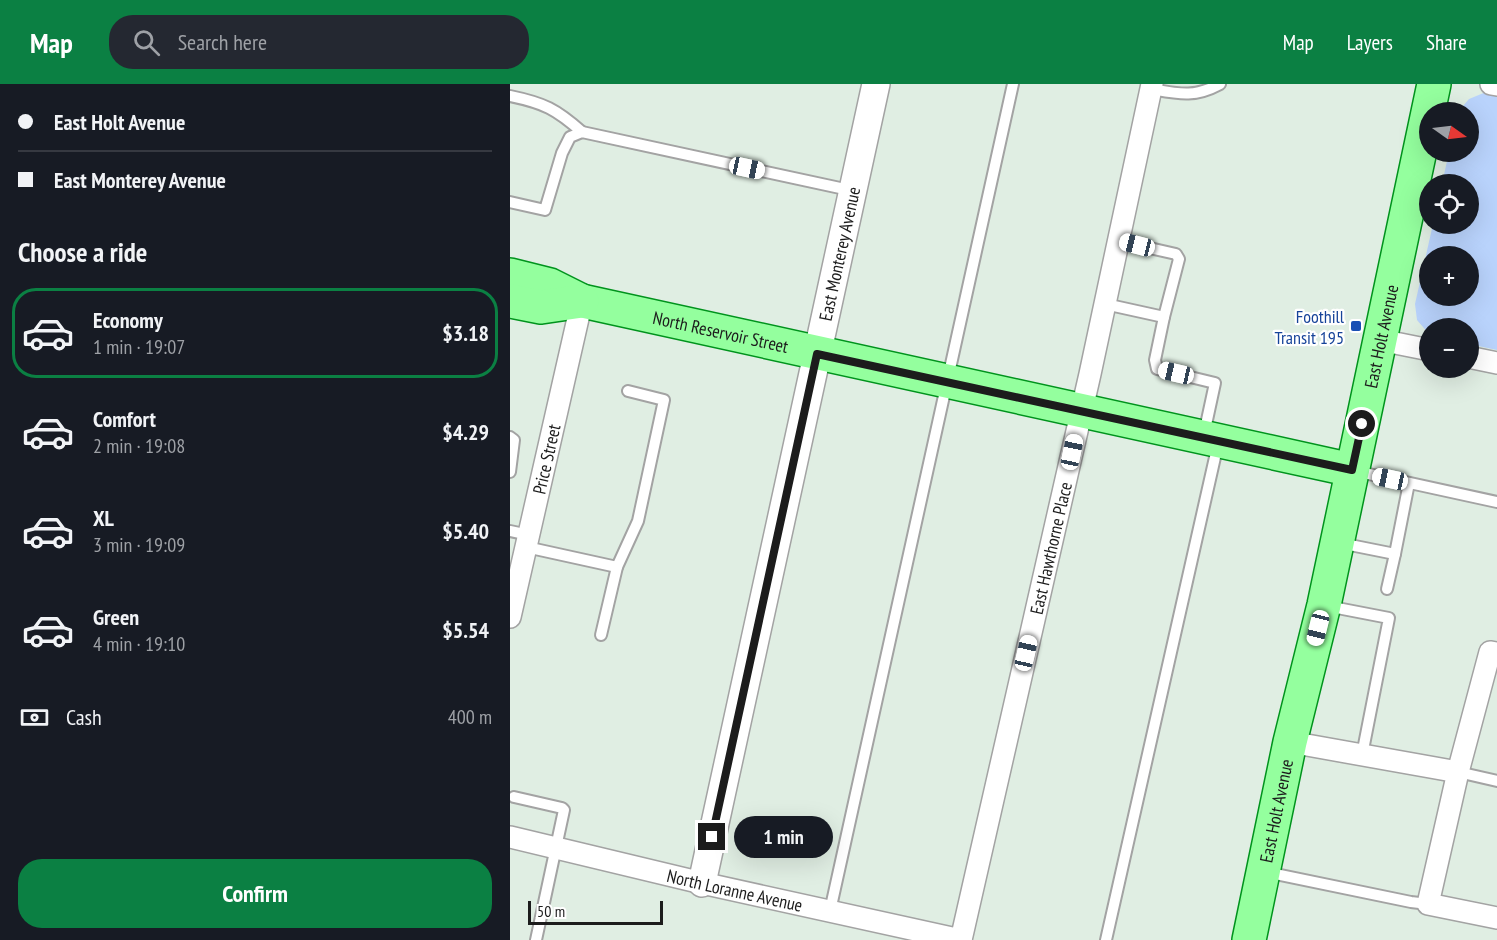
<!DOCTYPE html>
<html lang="en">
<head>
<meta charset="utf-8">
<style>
  body { margin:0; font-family:"PT Sans Narrow",sans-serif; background:#242831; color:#f1f3f6; height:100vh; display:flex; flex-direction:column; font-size:22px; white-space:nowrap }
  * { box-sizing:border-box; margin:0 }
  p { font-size:20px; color:#9ea1a6 }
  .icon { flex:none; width:33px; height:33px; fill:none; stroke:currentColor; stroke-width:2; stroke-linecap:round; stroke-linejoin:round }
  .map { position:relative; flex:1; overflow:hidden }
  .side { display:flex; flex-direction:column; background:#171b24; width:510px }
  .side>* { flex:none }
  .guide { display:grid; align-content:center; height:132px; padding:0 18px; background:#171b24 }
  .needle { width:39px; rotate:104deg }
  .tools { position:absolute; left:909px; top:18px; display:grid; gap:12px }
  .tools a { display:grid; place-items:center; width:60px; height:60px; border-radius:50%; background:#171b24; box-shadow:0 6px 24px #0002; font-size:30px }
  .scale { position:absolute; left:18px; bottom:15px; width:135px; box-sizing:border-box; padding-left:6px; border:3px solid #1c1c1c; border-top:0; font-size:16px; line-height:21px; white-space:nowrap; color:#1c1c1c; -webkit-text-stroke:4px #fff; paint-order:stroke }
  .end { position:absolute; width:27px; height:27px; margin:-14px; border:8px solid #1c1c1c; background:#fff; box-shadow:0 0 0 3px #fff }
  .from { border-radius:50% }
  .bubble { position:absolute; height:42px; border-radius:21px; background:#171b24; box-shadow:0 6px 24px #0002; font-size:20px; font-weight:600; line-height:42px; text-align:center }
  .car { position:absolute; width:18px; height:36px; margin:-18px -9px; border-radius:8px; box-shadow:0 0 4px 2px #0007; background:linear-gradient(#fff 24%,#345 0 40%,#fff 0 76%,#345 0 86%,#fff 0) }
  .guide b { display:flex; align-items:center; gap:21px; height:57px; font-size:22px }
  .guide b+b { border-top:2px solid #363941 }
  .guide i { width:15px; height:15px; background:#f1f3f6 }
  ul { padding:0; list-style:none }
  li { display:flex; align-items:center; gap:18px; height:90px; margin:0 12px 9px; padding:0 6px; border:3px solid transparent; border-radius:24px }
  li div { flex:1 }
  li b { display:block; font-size:22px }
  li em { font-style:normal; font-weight:600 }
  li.active { border-color:#0b8043 }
  li>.icon { width:54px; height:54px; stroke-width:1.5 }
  h2 { padding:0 18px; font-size:27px; line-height:72px }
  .pay { display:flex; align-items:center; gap:15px; height:66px; padding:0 18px; font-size:22px }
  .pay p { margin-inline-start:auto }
  .action { display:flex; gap:12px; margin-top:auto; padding:12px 18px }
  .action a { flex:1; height:69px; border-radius:24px; background:#0b8043; color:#fff; font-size:24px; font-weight:600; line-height:69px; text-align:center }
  header { display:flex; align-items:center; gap:36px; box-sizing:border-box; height:84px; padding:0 30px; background:#0b8043; color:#fff }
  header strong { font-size:28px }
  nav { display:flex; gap:33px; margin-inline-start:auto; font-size:21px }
  .search { width:420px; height:54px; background:#242831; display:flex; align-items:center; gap:15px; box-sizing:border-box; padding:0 21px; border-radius:24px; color:#9ea1a6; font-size:22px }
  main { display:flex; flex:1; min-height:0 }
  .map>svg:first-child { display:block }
  .park { fill:#b9d3fc; fill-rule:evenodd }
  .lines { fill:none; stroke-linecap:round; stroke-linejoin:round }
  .service-casing { stroke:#a3a3a3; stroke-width:14 }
  .minor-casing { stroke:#a3a3a3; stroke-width:24 }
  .tertiary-casing { stroke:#a3a3a3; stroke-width:30 }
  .primary-casing { stroke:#00931d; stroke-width:36 }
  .service { stroke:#fff; stroke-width:10 }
  .minor { stroke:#fff; stroke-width:21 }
  .tertiary { stroke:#fff; stroke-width:27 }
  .primary { stroke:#94ff9e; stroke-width:33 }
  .route { stroke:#1c1c1c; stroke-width:8 }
  .transit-dot { fill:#1a4fb4; stroke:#fff; stroke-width:2 }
  .labels { text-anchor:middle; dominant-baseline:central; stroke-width:4.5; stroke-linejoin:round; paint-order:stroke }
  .street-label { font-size:18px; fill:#1c1c1c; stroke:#fff }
  .transit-label { font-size:18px; fill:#164399; stroke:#fff; text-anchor:end }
</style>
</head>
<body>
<header>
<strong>Map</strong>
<div class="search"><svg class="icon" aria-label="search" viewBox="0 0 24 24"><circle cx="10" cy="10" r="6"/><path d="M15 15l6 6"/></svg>Search here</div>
<nav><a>Map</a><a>Layers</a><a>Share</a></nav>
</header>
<main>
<section class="side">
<div class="guide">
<b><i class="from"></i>East Holt Avenue</b>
<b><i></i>East Monterey Avenue</b>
</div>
<h2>Choose a ride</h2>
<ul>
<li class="active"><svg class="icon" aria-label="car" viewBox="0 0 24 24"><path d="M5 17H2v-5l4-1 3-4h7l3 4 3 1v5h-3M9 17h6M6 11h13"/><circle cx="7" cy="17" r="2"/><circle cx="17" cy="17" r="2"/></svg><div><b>Economy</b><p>1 min · 19:07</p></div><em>$3.18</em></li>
<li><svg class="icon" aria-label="car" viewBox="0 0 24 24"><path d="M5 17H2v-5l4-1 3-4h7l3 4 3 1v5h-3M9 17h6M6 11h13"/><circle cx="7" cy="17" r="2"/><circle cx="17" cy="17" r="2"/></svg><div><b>Comfort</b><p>2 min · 19:08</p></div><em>$4.29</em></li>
<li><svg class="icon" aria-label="car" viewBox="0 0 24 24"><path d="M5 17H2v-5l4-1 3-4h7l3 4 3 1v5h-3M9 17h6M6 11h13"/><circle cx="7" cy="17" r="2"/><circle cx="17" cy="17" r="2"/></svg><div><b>XL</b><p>3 min · 19:09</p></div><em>$5.40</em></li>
<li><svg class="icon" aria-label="car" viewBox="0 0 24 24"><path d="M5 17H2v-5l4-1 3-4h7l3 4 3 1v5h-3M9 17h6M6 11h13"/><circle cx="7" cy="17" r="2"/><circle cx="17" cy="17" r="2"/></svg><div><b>Green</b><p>4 min · 19:10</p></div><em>$5.54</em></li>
</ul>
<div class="pay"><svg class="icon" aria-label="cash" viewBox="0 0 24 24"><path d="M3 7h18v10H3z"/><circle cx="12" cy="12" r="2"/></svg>Cash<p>400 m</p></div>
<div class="action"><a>Confirm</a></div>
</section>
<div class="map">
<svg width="987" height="856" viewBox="0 0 987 856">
  <rect width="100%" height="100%" fill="#e0eee3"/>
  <!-- park -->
  <path class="park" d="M976,8l11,3v255l-28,-6 -1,-16h-38l-1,6 -12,-14 -2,-16 18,-80h35v-40h-26l7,-32h19v-40h-10l11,-13zM920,172h38v40h-38z"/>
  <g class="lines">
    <defs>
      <g id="service">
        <path d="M641,5c28,5 43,9 69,-5"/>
        <path d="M0,12c34,7 46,13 72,36"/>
        <path d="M0,118l35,8 17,-57 8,-16 12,-5 272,59"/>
        <path d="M595,220l59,13 15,-58 -3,-5 -57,-13"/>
        <path d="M654,233l-9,43 2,9 58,14 -11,51"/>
        <path d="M0,353l4,3 -4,32"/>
        <path d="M845,387l142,31"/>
        <path d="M0,447l19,4"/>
        <path d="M830,459l55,11 14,-71"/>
        <path d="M16,463l91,20 -16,68"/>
        <path d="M107,483l21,-46 26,-121 -36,-9"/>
        <path d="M877,505l8,-35"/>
        <path d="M817,522l62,12 -27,137"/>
        <path d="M948,688l39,9"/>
        <path d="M4,713l48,11 2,2 -28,130"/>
        <path d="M756,788l145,30 17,2"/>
        <path d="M320,827l183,-827"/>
        <path d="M596,856l112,-496"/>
      </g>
      <g id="minor">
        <path d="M981,0l6,1"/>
        <path d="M870,256l50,10"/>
        <path d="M958,273l29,6"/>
        <path id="s1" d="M0,533l72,-316"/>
        <path d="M987,569l-7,-1 -32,120 -30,132 69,14"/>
        <path d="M780,658l168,30"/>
        <path id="s2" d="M0,753l192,46 259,57"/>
        <path id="s3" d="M451,856l129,-566 62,-290"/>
      </g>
      <g id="tertiary">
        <path id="s4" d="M192,799l174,-799"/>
      </g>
      <g id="primary">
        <path id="s5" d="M0,191l40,10 32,16 770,169"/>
        <path d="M0,217l31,6 41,-6"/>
        <path id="s6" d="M739,856l41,-198 34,-137 110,-521"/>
      </g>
    </defs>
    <!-- service casing -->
    <use href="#service" class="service-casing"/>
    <!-- minor casing -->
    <use href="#minor" class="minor-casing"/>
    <!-- tertiary casing -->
    <use href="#tertiary" class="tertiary-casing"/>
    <!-- primary casing -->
    <use href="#primary" class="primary-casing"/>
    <!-- service -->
    <use href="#service" class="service"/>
    <!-- minor -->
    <use href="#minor" class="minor"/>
    <!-- tertiary -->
    <use href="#tertiary" class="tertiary"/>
    <!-- primary -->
    <use href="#primary" class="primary"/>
  </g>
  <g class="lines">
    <!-- route -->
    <path class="route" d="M202,753l105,-483 535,116 10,-46"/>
  </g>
  <!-- markers -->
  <rect class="transit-dot" x="840" y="236" width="12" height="12" rx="3"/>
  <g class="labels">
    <!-- street labels -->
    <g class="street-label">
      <text stroke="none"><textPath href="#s4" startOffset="644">East Monterey Avenue</textPath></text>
      <text stroke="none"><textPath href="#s5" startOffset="219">North Reservoir Street</textPath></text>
      <text stroke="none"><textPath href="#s6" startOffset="618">East Holt Avenue</textPath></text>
      <text stroke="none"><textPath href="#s1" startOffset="162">Price Street</textPath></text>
      <text stroke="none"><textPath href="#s3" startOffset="402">East Hawthorne Place</textPath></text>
      <text stroke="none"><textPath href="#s6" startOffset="132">East Holt Avenue</textPath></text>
      <text stroke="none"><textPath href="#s2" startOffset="231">North Loranne Avenue</textPath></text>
    </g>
    <!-- transit labels -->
    <g class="transit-label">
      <text x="834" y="232">Foothill<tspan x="834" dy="21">Transit 195</tspan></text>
    </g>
  </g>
</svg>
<div class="tools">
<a><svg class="needle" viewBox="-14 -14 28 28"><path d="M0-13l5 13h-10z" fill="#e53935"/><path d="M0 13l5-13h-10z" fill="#9ea1a6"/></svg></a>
<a><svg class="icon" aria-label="locate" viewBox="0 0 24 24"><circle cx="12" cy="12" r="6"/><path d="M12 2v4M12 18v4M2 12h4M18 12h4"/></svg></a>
<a>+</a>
<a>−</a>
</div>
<div class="scale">50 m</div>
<i class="end from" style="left:852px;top:340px"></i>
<i class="end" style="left:202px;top:753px"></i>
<div class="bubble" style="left:224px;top:732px;width:99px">1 min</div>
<i class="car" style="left:237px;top:84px;rotate:102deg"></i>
<i class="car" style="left:627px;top:161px;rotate:284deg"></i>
<i class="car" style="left:666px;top:289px;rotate:283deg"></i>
<i class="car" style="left:562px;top:368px;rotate:12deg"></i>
<i class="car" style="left:880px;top:395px;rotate:282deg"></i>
<i class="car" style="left:808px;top:544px;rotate:194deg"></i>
<i class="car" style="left:516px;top:569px;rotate:13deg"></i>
</div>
</main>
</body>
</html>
